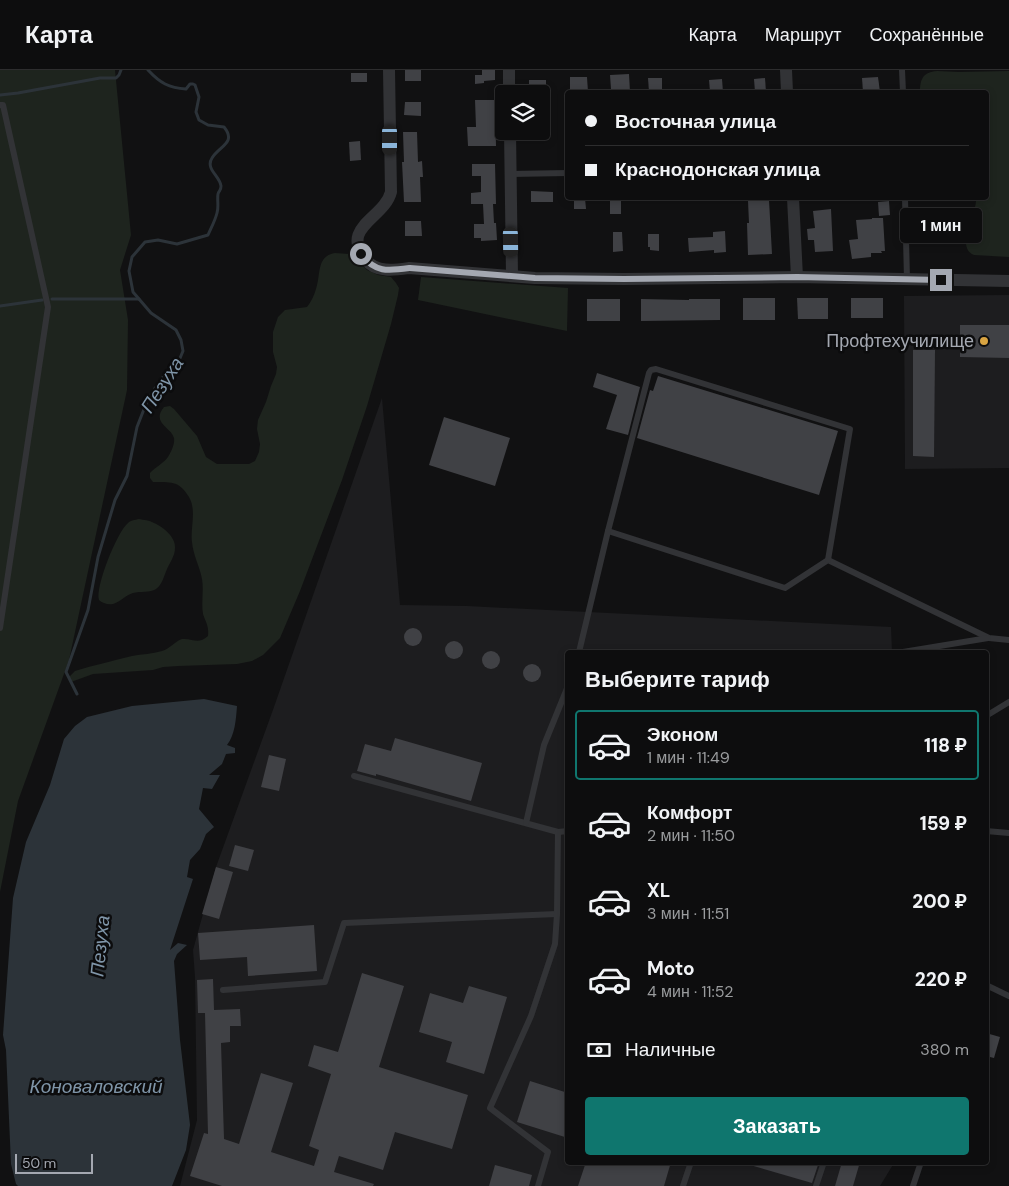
<!DOCTYPE html>
<html lang="ru">
<head>
<meta charset="utf-8">
<style>
  body { margin:0; font-family:"DM Sans",sans-serif; background:#161617; color:#f1f3f6; height:100vh; display:flex; flex-direction:column; font-size:19px; white-space:nowrap }
  * { box-sizing:border-box; margin:0 }
  p { font-size:16px; color:#9a9c9e }
  .icon { flex:none; width:28px; height:28px; fill:none; stroke:currentColor; stroke-width:2; stroke-linecap:round; stroke-linejoin:round }
  .map { position:relative; flex:1; overflow:hidden }
  .panel { position:absolute; left:565px; top:580px; width:424px; height:515px; display:flex; flex-direction:column; background:#0d0d0e; border-radius:5px; box-shadow:0 2px 8px #0003,0 0 0 1px #2d2d2e }
  .panel>* { flex:none }
  .hud { position:absolute; left:565px; top:20px; width:424px; height:110px; border-radius:5px; box-shadow:0 2px 8px #0003,0 0 0 1px #2d2d2e; display:grid; align-content:center; height:110px; padding:0 20px; background:#0d0d0e }
  .controls { position:absolute; left:495px; top:15px; display:grid; gap:10px }
  .controls a { display:grid; place-items:center; width:55px; height:55px; border-radius:5px; background:#0d0d0e; box-shadow:0 2px 8px #0003,0 0 0 1px #2d2d2e; font-size:25px }
  .scale { position:absolute; left:15px; bottom:12px; width:78px; box-sizing:border-box; padding-left:5px; border:2px solid #a4a8b1; border-top:0; font-size:14px; line-height:18px; white-space:nowrap; color:#a4a8b1; -webkit-text-stroke:4px #0c0c0d; paint-order:stroke }
  .end { position:absolute; width:22px; height:22px; margin:-11px; border:6px solid #a4a8b1; background:#111; box-shadow:0 0 0 2px #111 }
  .from { border-radius:50% }
  .bubble { position:absolute; height:35px; border-radius:5px; background:#0d0d0e; box-shadow:0 2px 8px #0003,0 0 0 1px #2d2d2e; font-size:16px; font-weight:800; line-height:35px; text-align:center }
  .car { position:absolute; width:15px; height:30px; margin:-15px -8px; border-radius:6px; box-shadow:0 0 4px 1px #0007; background:linear-gradient(#222 24%,#8ab4d8 0 40%,#222 0 76%,#8ab4d8 0 86%,#222 0) }
  .hud b { display:flex; align-items:center; gap:18px; height:48px; font-size:19px }
  .hud b+b { border-top:1px solid #2d2d2e }
  .hud i { width:12px; height:12px; background:#f1f3f6 }
  ul { padding:0; list-style:none }
  li { display:flex; align-items:center; gap:15px; height:70px; margin:0 10px 8px; padding:0 10px; border:2px solid transparent; border-radius:5px }
  li div { flex:1 }
  li b { display:block; font-size:19px }
  li em { font-style:normal; font-weight:800 }
  li.selected { border-color:#0f766e }
  li>.icon { width:45px; height:45px; stroke-width:1.5 }
  h2 { padding:0 20px; font-size:22px; line-height:60px }
  .pay { display:flex; align-items:center; gap:12px; height:55px; padding:0 20px; font-size:19px }
  .pay p { margin-inline-start:auto }
  .primary-button { display:flex; gap:10px; margin-top:auto; padding:10px 20px }
  .primary-button a { flex:1; height:58px; border-radius:5px; background:#0f766e; color:#fff; font-size:20px; font-weight:800; line-height:58px; text-align:center }
  header { display:flex; align-items:center; gap:30px; box-sizing:border-box; height:70px; padding:0 25px; background:#0d0d0e; border-bottom:1px solid #2d2d2e }
  header strong { font-size:24px }
  nav { display:flex; gap:28px; margin-inline-start:auto; font-size:18px }
  .map>svg:first-child { display:block }
  .built { fill:#1d1d1f }
  .green { fill:#1e241e }
  .water { fill:#2c3339 }
  .lines { fill:none; stroke-linecap:round; stroke-linejoin:round }
  .stream { stroke:#2c3339; stroke-width:3 }
  .building { fill:#404145 }
  .service { stroke:#323336; stroke-width:6 }
  .minor { stroke:#323336; stroke-width:12 }
  .route { stroke:#a4a8b1; stroke-width:6 }
  .poi-dot { fill:#d9a442; stroke:#0c0c0d; stroke-width:2 }
  .labels { text-anchor:middle; dominant-baseline:central; stroke-width:5; stroke-linejoin:round; paint-order:stroke }
  .poi-label { font-size:18px; fill:#a4a8b1; stroke:#0c0c0d; text-anchor:end }
  .water-label { font-size:19px; font-style:italic; fill:#7f95a8; stroke:#0c0c0d }
</style>
</head>
<body>
<header>
<strong>Карта</strong>
<nav><a>Карта</a><a>Маршрут</a><a>Сохранённые</a></nav>
</header>
<div class="map">
<svg width="1009" height="1116" viewBox="0 0 1009 1116">
  <rect width="100%" height="100%" fill="#111112"/>
  <!-- built -->
  <g class="built">
    <path d="M1009,225v173l-104,1 -1,-173z"/>
    <path d="M382,328l18,207 67,1 424,21 1,25h-324v510l326,1 -14,23h-700l17,-66 -2,-143 -2,-27 23,-83 58,-160z"/>
  </g>
  <!-- green -->
  <g class="green">
    <path d="M0,0h115l16,165 -11,35 8,50 -1,70 -58,270 -51,141 -18,91z"/>
    <path d="M937,1l22,1 50,-1v186l-35,-2c-20,-8 4,-43 2,-57h10v-106h-66c0,-13 3,-20 17,-21z"/>
    <path d="M335,183l14,1 5,3 13,13 11,5 13,2 5,6 3,5 -1,7 -7,29 -24,82 -25,74 -42,111 -20,47 -17,17 -11,6 -15,3 -59,2 -15,1 -10,3 -60,4 -22,8 -2,-5 6,-6c19,-6 38,-10 57,-15 10,-2 20,-2 30,-5 8,-2 13,-10 20,-12 11,-1 16,6 26,-3 1,-10 -2,-13 -5,-22 -2,-12 1,-23 -1,-35 -2,-12 -9,-24 -10,-37 -2,-14 5,-31 -3,-45 -11,-18 -19,-14 -36,-15l-3,-4v-5c5,-6 13,-9 18,-16 3,-5 7,-13 6,-19 -3,-11 -23,-15 -10,-31l6,-1 4,3 23,27 9,21 11,7h32l6,-3 4,-9 1,-8 -3,-15 1,-9 8,-18 5,-16 5,-12 1,-7 -4,-15v-20l5,-15 7,-7 22,-3c4,-5 7,-11 9,-18 5,-14 0,-33 19,-36z"/>
    <path d="M421,207l147,11 -1,43 -149,-31z"/>
    <path d="M139,449c5,1 10,1 15,4 9,4 22,14 21,25 0,8 -5,14 -8,21 -3,7 -5,16 -11,20 -6,4 -16,2 -23,4 -7,2 -13,9 -20,11 -5,1 -11,-1 -14,-4 -4,-13 18,-68 29,-77 3,-3 7,-3 11,-4z"/>
  </g>
  <!-- water -->
  <path class="water" d="M204,629l33,7c-1,13 -2,29 -10,39l8,3v5l-9,1 -4,10 -13,11h11l-8,14 -9,-1 -4,21 15,18 -8,7 -6,15 -10,11 -3,17 6,2 -23,71 8,-7 9,2 -10,9 -3,7 6,79 10,85 -4,25 -14,36h-154l-2,-2 -5,-20 -5,-114 -3,-15 10,-137 13,-56 24,-57 14,-46 11,-13 12,-9 45,-11z"/>
  <g class="lines">
    <!-- stream -->
    <g class="stream">
      <path d="M0,25l18,-2 82,-15h16l3,-3 2,-5"/>
      <path d="M52,229h87"/>
      <path d="M0,236l42,-6"/>
      <path d="M77,624l-11,-22 22,-62 10,-53 17,-57 12,-24 10,-49 11,-28 13,-20 9,-7 8,-9 5,-12 -2,-11 -5,-10 -25,-17 -18,-21 -4,-21 3,-14 13,-15 13,-2 19,4 31,-9c3,-7 7,-14 9,-22 2,-6 0,-13 1,-19 1,-4 3,-3 3,-8 -1,-10 -16,-17 -9,-28 7,-12 25,-15 12,-31l-16,-2 -9,-5 -3,-8 3,-15 -4,-12 -2,-1h-3l-4,5c-17,-1 -26,-6 -38,-19"/>
    </g>
  </g>
  <!-- building -->
  <g class="building">
    <rect x="405" y="0" width="16" height="11"/>
    <path d="M482,0h13v10l-11,1v2l-9,1v-9h7z"/>
    <rect x="351" y="3" width="16" height="9"/>
    <path d="M629,4l1,18h-16v-3h-3l-1,-14z"/>
    <path d="M570,7h17l1,15h-18z"/>
    <path d="M878,7l2,15h-17l-1,-14z"/>
    <path d="M648,8h14v14h-13z"/>
    <path d="M765,8l1,14h-11l-1,-13z"/>
    <path d="M722,9l1,13h-13l-1,-12z"/>
    <path d="M529,10h17v14h-12v-2h-5z"/>
    <path d="M475,30h20l1,46h-28l-1,-19h9z"/>
    <path d="M405,32h16v14l-17,-1z"/>
    <path d="M403,62h14l1,30 4,-1 1,16h-3l1,25h-17l-2,-40h2z"/>
    <path d="M360,71l1,19 -11,1 -1,-19z"/>
    <path d="M472,94h23l1,40h-3l1,19h2l1,17 -16,1v-3h-7v-14h10l-1,-20h-12v-11l10,-1v-16h-9z"/>
    <path d="M531,121l22,1v10h-22z"/>
    <path d="M574,128h11l1,11h-12z"/>
    <rect x="610" y="128" width="11" height="16"/>
    <path d="M769,130l3,54 -24,1 -1,-32h2l-1,-22z"/>
    <path d="M889,131l1,14 -11,1 -1,-14z"/>
    <path d="M831,139l2,42 -18,1 -1,-12h-6l-1,-11 8,-1 -2,-17z"/>
    <path d="M955,141h10l-1,19h-10z"/>
    <path d="M872,148h11l2,33h-4l1,2h-11v4l-19,2 -3,-19 9,-1 -2,-19 16,-1z"/>
    <path d="M405,151h16l1,15h-17z"/>
    <path d="M725,161l1,21 -12,1v-3l-25,2 -1,-14 25,-1v-5z"/>
    <path d="M613,162h9l1,19 -10,1z"/>
    <path d="M648,164h11v17l-9,-1v-3h-2z"/>
    <rect x="743" y="228" width="32" height="22"/>
    <path d="M797,228h31v21h-30z"/>
    <rect x="851" y="228" width="32" height="20"/>
    <rect x="587" y="229" width="33" height="22"/>
    <path d="M641,229l48,1v-1h31v21l-79,1z"/>
    <path d="M960,255h49v33l-49,-1z"/>
    <path d="M913,280h22l-1,107 -21,-1z"/>
    <path d="M597,303l43,14 -12,48 -22,-6 11,-34 -24,-8z"/>
    <path d="M658,306l180,55 -19,64 -182,-57 13,-48 3,1z"/>
    <path d="M444,347l66,21 -15,48 -66,-21z"/>
    <circle cx="413" cy="567" r="9"/>
    <circle cx="454" cy="580" r="9"/>
    <circle cx="491" cy="590" r="9"/>
    <circle cx="532" cy="603" r="9"/>
    <path d="M395,668l87,25 -11,38 -95,-27v2l-19,-5 8,-27 26,7z"/>
    <path d="M269,685l17,4 -7,32 -18,-4z"/>
    <path d="M235,775l19,5 -6,21 -19,-5z"/>
    <path d="M216,797l17,5 -14,47 -17,-5z"/>
    <path d="M314,855l3,46 -69,5 -1,-19 -47,3 -2,-27z"/>
    <path d="M362,903l42,13 -25,81 89,28 -16,54 -57,-17 -12,38 -44,-14 -5,16 40,12 -1,2h-151l-32,-10 14,-43 4,1 -3,-121h-7l-1,-33 16,-1 1,31 26,-1 1,17h-11v16l-9,1 3,96 15,5 22,-71 32,10 -22,69 43,14 5,-16 -10,-4 22,-72 -23,-8 6,-21 24,7z"/>
    <path d="M469,916l38,11 -23,77 -38,-12 6,-20 -33,-10 11,-39 33,10z"/>
    <path d="M986,963l14,4 -6,21 -8,-2z"/>
    <path d="M530,1011l38,12v45l-51,-16z"/>
    <path d="M586,1092h85l-7,24h-86z"/>
    <path d="M750,1092h69l-7,21 -62,-18z"/>
    <path d="M842,1092h18l-7,24h-18z"/>
    <path d="M495,1095l37,10 -3,11h-40z"/>
  </g>
  <g class="lines">
    <!-- service -->
    <g class="service">
      <path d="M902,0l1,22"/>
      <path d="M0,35h3l45,202 -48,321"/>
      <path d="M510,104l58,-1"/>
      <path d="M905,128l2,81"/>
      <path d="M608,461l177,57 43,-28 161,78 20,2"/>
      <path d="M579,582l29,-121 41,-158 2,-3 5,-1 194,60 -22,131"/>
      <path d="M903,582l85,-14"/>
      <path d="M986,646l23,-14"/>
      <path d="M354,706l204,56"/>
      <path d="M526,753l18,-78 24,-59"/>
      <path d="M986,761l23,2"/>
      <path d="M986,915l23,11"/>
      <path d="M223,920l102,-8 19,-59 213,-9"/>
      <path d="M538,1116l10,-34 -58,-44 41,-92 24,-72 2,-30 1,-82 10,-1"/>
      <path d="M683,1116l8,-24"/>
      <path d="M816,1116l8,-24"/>
      <path d="M913,1116l8,-24"/>
    </g>
    <!-- minor -->
    <g class="minor">
      <path d="M389,0l2,122c-7,27 -52,35 -25,68 10,13 29,10 43,8l126,10 89,1 173,-2 212,4"/>
      <path d="M509,0v24"/>
      <path d="M786,0l1,22"/>
      <path d="M510,61l2,144"/>
      <path d="M793,128l4,79"/>
    </g>
  </g>
  <g class="lines">
    <!-- route -->
    <path class="route" d="M361,184c14,19 27,17 49,14l125,10 89,1 173,-2 144,3"/>
  </g>
  <!-- markers -->
  <circle class="poi-dot" cx="984" cy="271" r="5"/>
  <g class="labels">
    <!-- poi labels -->
    <g class="poi-label">
      <text x="974" y="271">Профтехучилище</text>
    </g>
    <!-- water labels -->
    <g class="water-label">
      <text transform="translate(162 315) rotate(-57)">Пезуха</text>
      <text transform="translate(100 876) rotate(-84)">Пезуха</text>
      <text x="96" y="1016">Коноваловский</text>
    </g>
  </g>
</svg>
<div class="controls">
<a><svg class="icon" aria-label="layers" viewBox="0 0 24 24"><path d="M12 4l9 5-9 5-9-5zM3 14l9 5 9-5"/></svg></a>
</div>
<div class="scale">50 m</div>
<i class="end from" style="left:361px;top:184px"></i>
<i class="end" style="left:941px;top:210px"></i>
<div class="bubble" style="left:900px;top:138px;width:82px">1 мин</div>
<i class="car" style="left:390px;top:70px;rotate:180deg"></i>
<i class="car" style="left:511px;top:172px;rotate:179deg"></i>
<div class="hud">
<b><i class="from"></i>Восточная улица</b>
<b><i></i>Краснодонская улица</b>
</div>
<section class="panel">
<h2>Выберите тариф</h2>
<ul>
<li class="selected"><svg class="icon" aria-label="car" viewBox="0 0 24 24"><path d="M5 17H2v-5l4-1 3-4h7l3 4 3 1v5h-3M9 17h6M6 11h13"/><circle cx="7" cy="17" r="2"/><circle cx="17" cy="17" r="2"/></svg><div><b>Эконом</b><p>1 мин · 11:49</p></div><em>118 ₽</em></li>
<li><svg class="icon" aria-label="car" viewBox="0 0 24 24"><path d="M5 17H2v-5l4-1 3-4h7l3 4 3 1v5h-3M9 17h6M6 11h13"/><circle cx="7" cy="17" r="2"/><circle cx="17" cy="17" r="2"/></svg><div><b>Комфорт</b><p>2 мин · 11:50</p></div><em>159 ₽</em></li>
<li><svg class="icon" aria-label="car" viewBox="0 0 24 24"><path d="M5 17H2v-5l4-1 3-4h7l3 4 3 1v5h-3M9 17h6M6 11h13"/><circle cx="7" cy="17" r="2"/><circle cx="17" cy="17" r="2"/></svg><div><b>XL</b><p>3 мин · 11:51</p></div><em>200 ₽</em></li>
<li><svg class="icon" aria-label="car" viewBox="0 0 24 24"><path d="M5 17H2v-5l4-1 3-4h7l3 4 3 1v5h-3M9 17h6M6 11h13"/><circle cx="7" cy="17" r="2"/><circle cx="17" cy="17" r="2"/></svg><div><b>Moto</b><p>4 мин · 11:52</p></div><em>220 ₽</em></li>
</ul>
<div class="pay"><svg class="icon" aria-label="cash" viewBox="0 0 24 24"><path d="M3 7h18v10H3z"/><circle cx="12" cy="12" r="2"/></svg>Наличные<p>380 m</p></div>
<div class="primary-button"><a>Заказать</a></div>
</section>
</div>
</body>
</html>
